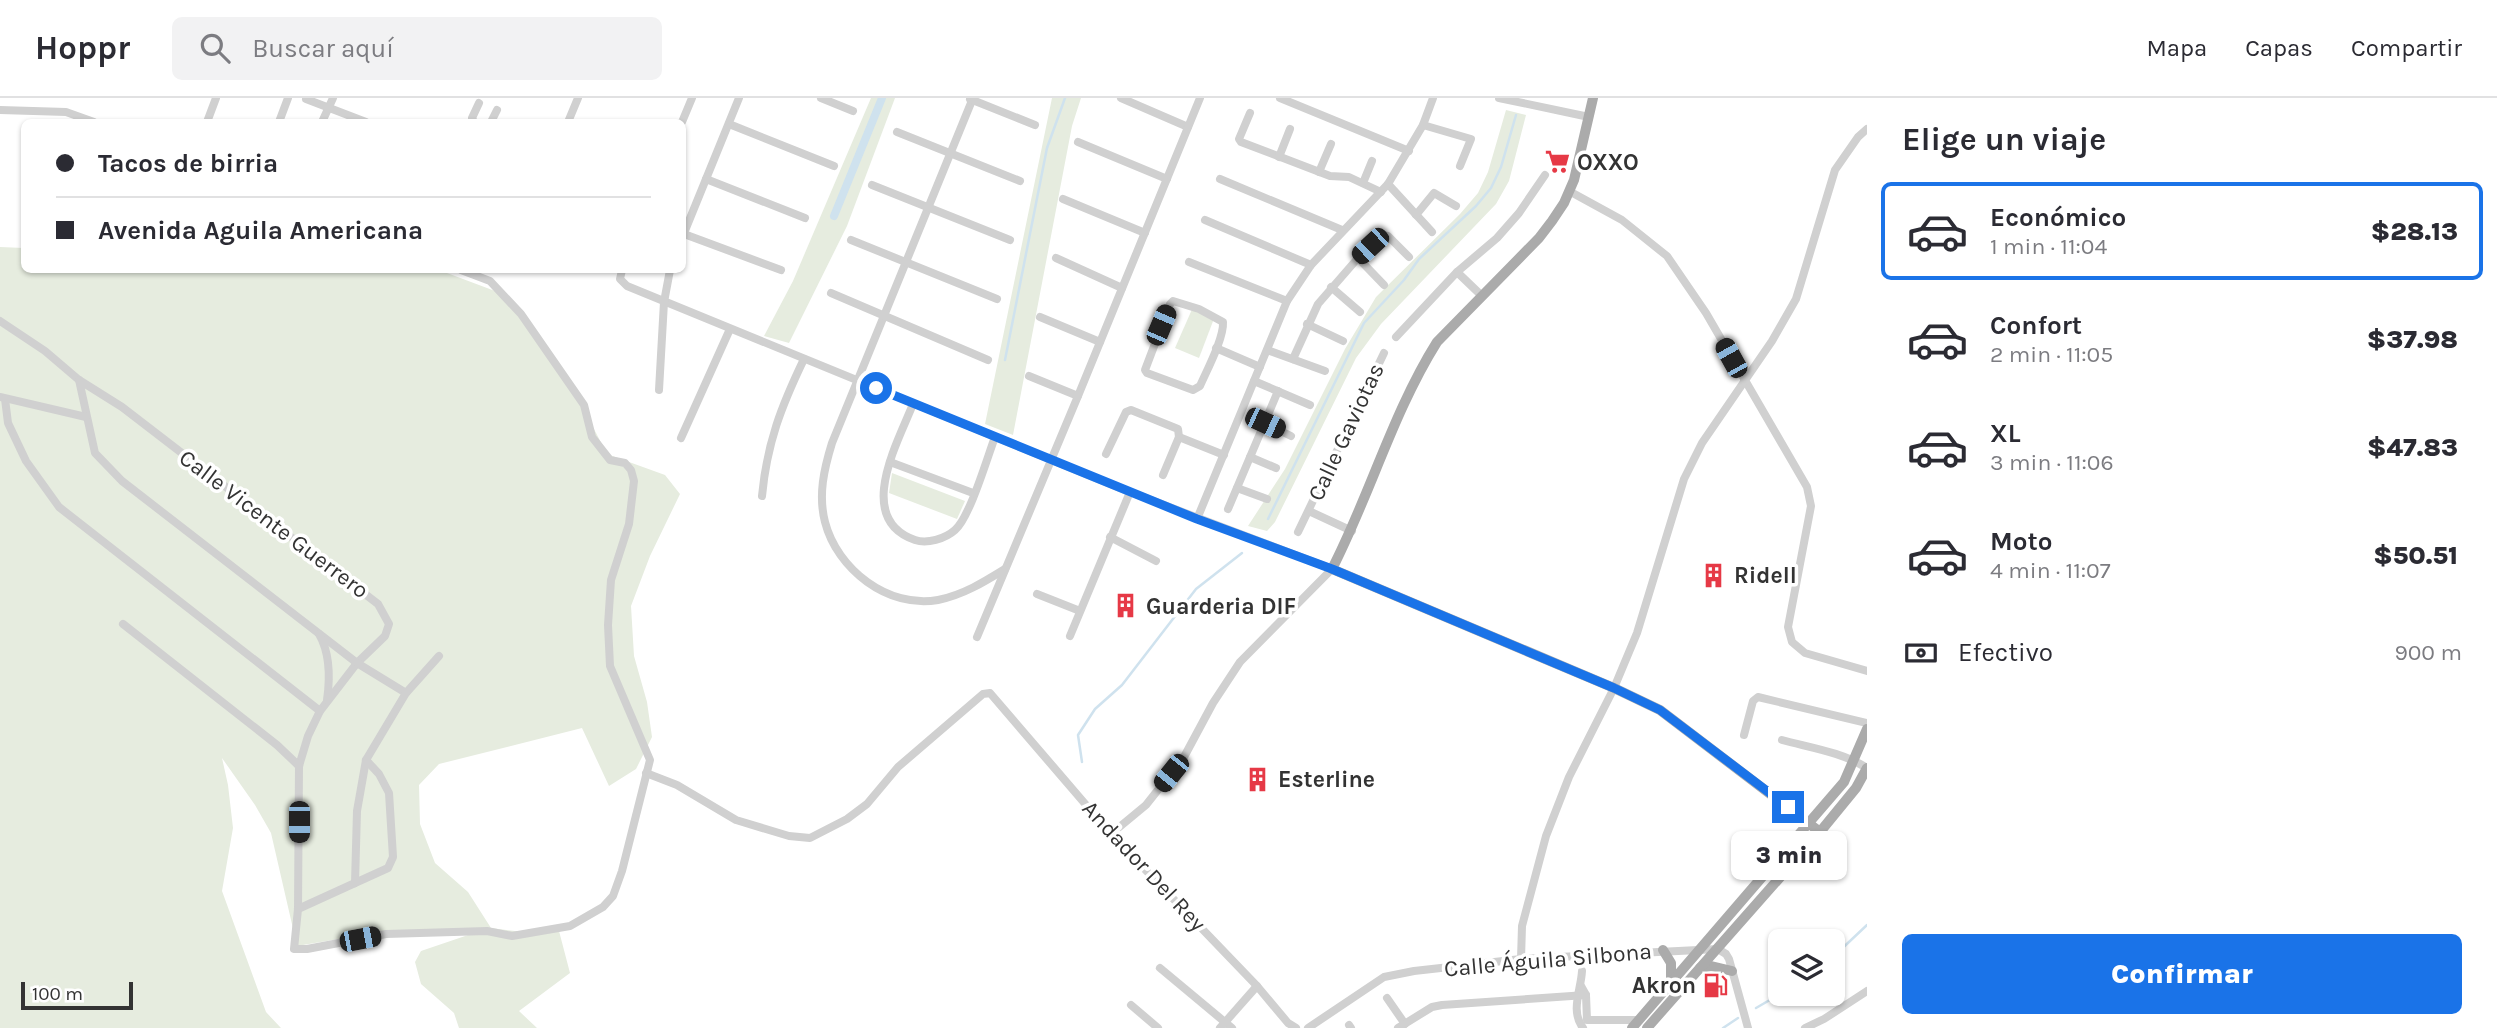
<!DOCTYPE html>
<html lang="es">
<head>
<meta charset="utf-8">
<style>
  body { margin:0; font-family:Karla,sans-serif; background:#f2f2f3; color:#2b2b33; height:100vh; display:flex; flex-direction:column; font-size:26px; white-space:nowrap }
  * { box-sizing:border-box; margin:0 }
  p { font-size:23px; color:#7c7c81 }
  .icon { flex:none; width:38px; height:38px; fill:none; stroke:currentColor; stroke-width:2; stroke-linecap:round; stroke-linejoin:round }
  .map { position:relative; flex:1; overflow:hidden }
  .panel { display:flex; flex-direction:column; background:#fff; width:630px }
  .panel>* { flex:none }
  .banner { position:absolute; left:21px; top:21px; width:665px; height:154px; border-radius:10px; box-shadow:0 2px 5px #0004; display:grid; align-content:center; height:154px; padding:0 35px; background:#fff }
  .controls { position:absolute; left:1768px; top:831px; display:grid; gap:14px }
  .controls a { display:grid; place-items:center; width:77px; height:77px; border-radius:10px; background:#fff; box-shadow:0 2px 5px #0004; font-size:35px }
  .scale { position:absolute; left:21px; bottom:18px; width:112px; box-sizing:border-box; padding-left:7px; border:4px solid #333; border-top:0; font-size:19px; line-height:24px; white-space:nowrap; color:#333; -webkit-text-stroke:5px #fff; paint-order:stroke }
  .end { position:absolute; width:32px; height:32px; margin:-16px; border:9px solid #1a73e8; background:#fff; box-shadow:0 0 0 4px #fff }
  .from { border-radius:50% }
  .bubble { position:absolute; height:49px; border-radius:10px; background:#fff; box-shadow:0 2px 5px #0004; font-size:23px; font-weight:800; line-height:49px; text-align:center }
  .car { position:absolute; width:21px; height:42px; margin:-21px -10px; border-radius:9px; box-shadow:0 0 5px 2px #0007; background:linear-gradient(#222 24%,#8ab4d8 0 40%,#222 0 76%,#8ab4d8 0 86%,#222 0) }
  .banner b { display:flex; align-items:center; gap:24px; height:66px; font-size:26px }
  .banner b+b { border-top:2px solid #e1e1e2 }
  .banner i { width:18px; height:18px; background:#2b2b33 }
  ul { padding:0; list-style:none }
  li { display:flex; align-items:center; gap:21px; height:98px; margin:0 14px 10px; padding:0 21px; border:4px solid transparent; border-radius:10px }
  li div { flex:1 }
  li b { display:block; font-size:26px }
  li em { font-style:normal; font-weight:800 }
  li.on { border-color:#1a73e8 }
  li>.icon { width:63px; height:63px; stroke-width:1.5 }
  h2 { padding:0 35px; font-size:32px; line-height:84px }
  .pay { display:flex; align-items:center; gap:18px; height:77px; padding:0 35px; font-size:26px }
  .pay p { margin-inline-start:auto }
  .action { display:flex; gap:14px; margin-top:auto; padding:14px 35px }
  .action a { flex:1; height:80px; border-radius:10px; background:#1a73e8; color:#fff; font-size:28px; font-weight:800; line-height:80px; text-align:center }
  header { display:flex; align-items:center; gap:42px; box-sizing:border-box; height:98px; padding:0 35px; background:#fff; border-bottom:2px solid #e1e1e2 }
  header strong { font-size:33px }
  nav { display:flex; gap:38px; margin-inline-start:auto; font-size:24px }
  .search { width:490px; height:63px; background:#f2f2f3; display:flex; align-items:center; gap:18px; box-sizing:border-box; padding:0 24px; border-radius:10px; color:#7c7c81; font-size:26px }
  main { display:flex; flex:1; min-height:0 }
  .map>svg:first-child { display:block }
  .green { fill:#e6ecdf }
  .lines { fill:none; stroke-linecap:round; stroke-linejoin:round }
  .stream { stroke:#cfe2ee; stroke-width:2.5 }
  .canal { stroke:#cfe2ee; stroke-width:8 }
  .minor { stroke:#d0d0d0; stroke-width:8 }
  .major { stroke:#ababab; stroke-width:10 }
  .route { stroke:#1a73e8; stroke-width:9 }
  .labels { text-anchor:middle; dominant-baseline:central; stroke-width:7; stroke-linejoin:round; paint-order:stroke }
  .poi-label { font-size:23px; font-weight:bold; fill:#333; stroke:#fff; text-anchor:start }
  .street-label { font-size:23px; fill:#333; stroke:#fff }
</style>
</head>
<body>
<header>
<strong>Hoppr</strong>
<div class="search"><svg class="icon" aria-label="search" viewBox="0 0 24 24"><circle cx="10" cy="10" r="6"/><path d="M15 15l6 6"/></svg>Buscar aquí</div>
<nav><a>Mapa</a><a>Capas</a><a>Compartir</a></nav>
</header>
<main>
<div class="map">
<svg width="1867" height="930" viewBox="0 0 1867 930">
  <rect width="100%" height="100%" fill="#fff"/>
  <!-- green -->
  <g class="green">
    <path d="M871,0h24l-48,128 -58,117 -25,-7 29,-55z"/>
    <path d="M1052,0h29l-9,28 -59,309 -28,-11z"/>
    <path d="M1506,12l20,5 -17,66 -13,23 -115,120 -25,34 -81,164 -8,9 -19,-5 37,-57 60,-120 31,-52 84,-83 18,-21 10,-21z"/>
    <path d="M0,149l24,1v22h415l64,24 80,114 24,46 58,21 15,19 -30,62 -19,50 3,50 13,46 5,35 -16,32 -27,17 -27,-58 -143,36 -20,21 1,39 15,39 33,29 23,36 24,3h44l11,42 -51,38 18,17h-78l-5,-15 -33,-29 -6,-22 6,-11 53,-18 -88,-2 -89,15 -26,-113 -16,-28 -33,-47 6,27 5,43 -11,63 44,121 15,16h-281z"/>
    <path d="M1193,209l22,9 -16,42 -24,-10z"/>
    <path d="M892,375l73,28 -8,18 -68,-26z"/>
  </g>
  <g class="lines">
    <!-- stream -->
    <g class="stream">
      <path d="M1005,262l42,-212 18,-50"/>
      <path d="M1268,421l96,-196 40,-43 15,-21 57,-53 15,-18 10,-21 15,-52"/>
      <path d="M1082,664l-4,-27 17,-26 27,-24 74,-96 46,-36"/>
      <path d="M1832,860l35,-33"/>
      <path d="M1756,910l24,-14"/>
      <path d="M1723,930l15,-10"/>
    </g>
    <!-- canal -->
    <path class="canal" d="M834,118l48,-118"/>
    <!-- minor -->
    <g class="minor">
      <path d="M821,0l32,13"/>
      <path d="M973,0l-141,345c-8,26 -14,52 -7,79 12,47 63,87 113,78 25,-5 46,-18 67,-31"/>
      <path d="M1121,0l67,29"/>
      <path d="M1280,0l129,53"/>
      <path d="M1499,0l90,19"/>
      <path d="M306,1l60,23"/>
      <path d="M970,1l65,26"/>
      <path d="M0,12l66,2 28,10"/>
      <path d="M1250,15l-11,26 2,3 89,34 19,1 32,15"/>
      <path d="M207,24l9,-24"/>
      <path d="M279,24l9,-24"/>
      <path d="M322,24l11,-24"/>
      <path d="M474,24l-2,-4 7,-15"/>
      <path d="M491,24l6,-12"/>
      <path d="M568,24l10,-24"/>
      <path d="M682,24l10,-24"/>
      <path d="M729,26l105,42"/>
      <path d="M1423,27l48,14 -11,27"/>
      <path d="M897,34l123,49"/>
      <path d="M1078,44l89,37"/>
      <path d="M1279,59l11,-28"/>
      <path d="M1319,74l12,-28"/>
      <path d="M706,81l99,39"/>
      <path d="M1220,81l122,51"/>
      <path d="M1363,85l9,-22"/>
      <path d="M1388,86l44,48"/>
      <path d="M872,87l138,55"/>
      <path d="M1569,93l53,29 45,36 39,57 101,174 4,19 -23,121 4,15 13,11 62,18"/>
      <path d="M1063,101l82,34"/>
      <path d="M1416,117l18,-22 22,13"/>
      <path d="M1205,122l106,45"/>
      <path d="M684,136l97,36"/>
      <path d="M682,140l57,-140"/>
      <path d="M851,142l146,59"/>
      <path d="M1056,160l66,30"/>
      <path d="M1358,160l26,27"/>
      <path d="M1189,164l98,39"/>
      <path d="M622,172l-2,9 7,7 503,206 202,77 -92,93 -27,41 -29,54 -38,48 -35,29"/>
      <path d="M1457,174l25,24"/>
      <path d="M1331,189l29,25"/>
      <path d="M831,195l157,67"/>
      <path d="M1173,203l26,8 24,13c1,16 -16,48 -23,64l-7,4 -46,-17 -2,-3 25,-66z"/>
      <path d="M1040,219l60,25"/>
      <path d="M0,223l45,30 34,29 43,27 256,197 11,20 -4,12 -28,27 -37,48 -12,25 -9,30 -1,143 -4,40h13l79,-15 101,-3 25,5 58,-10 33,-19 10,-11 9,-25 28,-111 -40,-94 -2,-41 3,-45 18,-56 5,-43 -3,-11 -6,-7 -15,-3 -18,-23 -8,-32 -63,-91 -31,-33 -29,-11"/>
      <path d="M1307,226l36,17"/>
      <path d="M1396,239l61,-65 40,-34 22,-25 26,-38"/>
      <path d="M1216,250l44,19"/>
      <path d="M1267,252l58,21"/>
      <path d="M1293,261l25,-55 40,-46 24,-23 6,1 21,21"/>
      <path d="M1029,278l49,20"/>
      <path d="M79,282l16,73 27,28 235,182 49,30"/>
      <path d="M1254,283l56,24"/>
      <path d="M659,292l5,-88 6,-32"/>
      <path d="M0,299l86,20"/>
      <path d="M5,301l3,24 18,38 33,46 261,204"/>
      <path d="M913,306c-15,38 -59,115 2,136 12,4 30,-1 40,-10 15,-13 32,-72 40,-93"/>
      <path d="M1264,325l27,13"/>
      <path d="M1179,339l45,18"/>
      <path d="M681,340l49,-109"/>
      <path d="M1106,356l20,-42 5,-2 47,19 1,8 -16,38"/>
      <path d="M1250,359l26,11"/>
      <path d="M890,364l83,31"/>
      <path d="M1237,390l30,11"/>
      <path d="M762,398c5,-53 19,-89 42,-137"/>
      <path d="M1228,411l50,-118"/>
      <path d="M1309,413l43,20"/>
      <path d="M1197,421l90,-218 24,-36 77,-81 35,-59 10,-27"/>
      <path d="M1298,434l86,-179"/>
      <path d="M1110,439l46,24"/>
      <path d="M1037,496l43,17"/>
      <path d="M123,526l154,121 22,21"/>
      <path d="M319,536c11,19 11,45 8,66"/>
      <path d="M1070,538l60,-144"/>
      <path d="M977,539l101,-241 122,-298"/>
      <path d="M1744,637l9,-34 5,-4 109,26"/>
      <path d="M1782,642c30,8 59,12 85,28"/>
      <path d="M646,675l31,12 59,35 53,16 21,2 37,-19 20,-15 31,-37 85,-73 7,-1 121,141 146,152 31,37 8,5"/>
      <path d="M355,785l33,-15 5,-11 -4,-64 -10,-19 -13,-14"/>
      <path d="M298,811l57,-26 2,-72 9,-51 40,-67 33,-37"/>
      <path d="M1521,861l1,-33 24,-90 23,-59 45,-89 23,-55 47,-154 18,-36 70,-102 24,-42 39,-129 23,-33 9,-8"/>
      <path d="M1160,870l72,60"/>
      <path d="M1582,873c-1,19 -12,40 1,57"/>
      <path d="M1581,888l5,9 1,25h52"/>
      <path d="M1387,900l18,26"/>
      <path d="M1131,907l27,23"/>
      <path d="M1349,927l2,3"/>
      <path d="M1220,930l37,-42"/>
      <path d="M1308,930l76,-51 30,-6 107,-12 197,-10 8,5 3,5 19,69"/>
      <path d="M1398,930l34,-21 10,-2 144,-10"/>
      <path d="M1805,930l19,-9 43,-28"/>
    </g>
    <!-- major -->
    <g class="major">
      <path d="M1593,0l-19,82 -10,23 -12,18 -13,17 -102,104c-44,70 -67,153 -105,227l282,119 46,22 160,122"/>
      <path d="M1663,852l8,13v19"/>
      <path d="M1700,870l11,-2 21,5"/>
      <path d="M1632,930l212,-246 23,-53"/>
      <path d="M1647,930l173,-196 36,-44 11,-20"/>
    </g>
  </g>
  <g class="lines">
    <!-- route -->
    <path class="route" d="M876,290l321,131 135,50 282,119 46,22 128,97"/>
  </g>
  <!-- icons -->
  <defs>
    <symbol id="supermarket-bare" viewBox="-9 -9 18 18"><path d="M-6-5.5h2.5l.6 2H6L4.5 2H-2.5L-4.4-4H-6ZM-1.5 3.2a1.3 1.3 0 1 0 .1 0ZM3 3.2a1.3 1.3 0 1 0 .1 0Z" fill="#e63946" stroke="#fff" stroke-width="2.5" paint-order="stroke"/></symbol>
    <symbol id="building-bare" viewBox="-9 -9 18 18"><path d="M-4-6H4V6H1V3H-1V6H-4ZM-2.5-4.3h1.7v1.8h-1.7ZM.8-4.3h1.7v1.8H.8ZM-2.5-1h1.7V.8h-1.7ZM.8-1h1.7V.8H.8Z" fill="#e63946" stroke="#fff" stroke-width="2.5" paint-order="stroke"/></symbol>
    <symbol id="fuel-bare" viewBox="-9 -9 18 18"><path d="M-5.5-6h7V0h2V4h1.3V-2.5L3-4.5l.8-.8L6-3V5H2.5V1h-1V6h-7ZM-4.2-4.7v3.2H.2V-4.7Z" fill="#e63946" stroke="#fff" stroke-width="2.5" paint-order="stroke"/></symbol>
  </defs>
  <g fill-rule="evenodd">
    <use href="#supermarket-bare" x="1540" y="46" width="35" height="35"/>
    <use href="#building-bare" x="1696" y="460" width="35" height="35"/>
    <use href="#building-bare" x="1108" y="490" width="35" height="35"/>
    <use href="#building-bare" x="1240" y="664" width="35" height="35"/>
    <use href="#fuel-bare" x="1698" y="870" width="35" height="35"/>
  </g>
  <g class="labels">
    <!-- poi labels -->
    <g class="poi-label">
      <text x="1577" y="64">OXXO</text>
      <text x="1734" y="477">Ridell</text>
      <text x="1146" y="508">Guarderia DIF</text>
      <text x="1278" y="681">Esterline</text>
      <text x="1696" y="887" text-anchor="end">Akron</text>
    </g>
    <!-- street labels -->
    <g class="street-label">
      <text transform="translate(1346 334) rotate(-65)">Calle Gaviotas</text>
      <text transform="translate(274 426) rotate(37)">Calle Vicente Guerrero</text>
      <text transform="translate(1144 768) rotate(47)">Andador Del Rey</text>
      <text transform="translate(1548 862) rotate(-5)">Calle Águila Silbona</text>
    </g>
  </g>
</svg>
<div class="controls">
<a><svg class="icon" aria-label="layers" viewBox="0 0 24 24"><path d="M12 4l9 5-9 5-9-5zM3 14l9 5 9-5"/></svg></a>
</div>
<div class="scale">100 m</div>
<i class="end from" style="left:876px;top:290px"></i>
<i class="end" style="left:1788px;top:709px"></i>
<div class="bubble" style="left:1731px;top:733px;width:116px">3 min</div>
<i class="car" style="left:1370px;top:148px;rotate:227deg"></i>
<i class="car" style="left:1161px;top:227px;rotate:23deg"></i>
<i class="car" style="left:1731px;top:260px;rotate:331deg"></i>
<i class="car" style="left:1265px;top:325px;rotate:115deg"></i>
<i class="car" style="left:1171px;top:675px;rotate:219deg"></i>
<i class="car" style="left:299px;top:724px;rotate:180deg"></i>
<i class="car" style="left:360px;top:841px;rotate:79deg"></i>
<div class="banner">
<b><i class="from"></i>Tacos de birria</b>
<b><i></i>Avenida Aguila Americana</b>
</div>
</div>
<section class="panel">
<h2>Elige un viaje</h2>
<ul>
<li class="on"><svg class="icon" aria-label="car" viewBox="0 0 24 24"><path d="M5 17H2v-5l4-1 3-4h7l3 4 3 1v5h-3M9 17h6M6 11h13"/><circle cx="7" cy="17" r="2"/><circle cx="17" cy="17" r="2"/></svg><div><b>Económico</b><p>1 min · 11:04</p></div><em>$28.13</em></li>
<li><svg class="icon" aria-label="car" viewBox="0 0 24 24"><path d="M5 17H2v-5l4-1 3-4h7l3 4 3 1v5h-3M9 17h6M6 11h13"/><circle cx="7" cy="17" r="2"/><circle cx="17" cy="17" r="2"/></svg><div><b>Confort</b><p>2 min · 11:05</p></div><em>$37.98</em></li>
<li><svg class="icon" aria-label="car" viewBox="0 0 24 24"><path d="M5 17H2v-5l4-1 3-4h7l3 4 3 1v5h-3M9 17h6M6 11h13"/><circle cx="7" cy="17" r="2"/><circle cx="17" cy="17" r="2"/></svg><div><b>XL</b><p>3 min · 11:06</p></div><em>$47.83</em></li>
<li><svg class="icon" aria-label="car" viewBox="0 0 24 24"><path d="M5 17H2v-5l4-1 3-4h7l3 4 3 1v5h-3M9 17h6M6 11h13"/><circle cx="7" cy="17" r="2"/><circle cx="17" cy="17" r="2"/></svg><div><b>Moto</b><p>4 min · 11:07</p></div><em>$50.51</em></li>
</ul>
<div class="pay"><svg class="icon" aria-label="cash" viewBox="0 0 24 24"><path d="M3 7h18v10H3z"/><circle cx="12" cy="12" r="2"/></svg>Efectivo<p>900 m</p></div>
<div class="action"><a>Confirmar</a></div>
</section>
</main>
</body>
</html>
